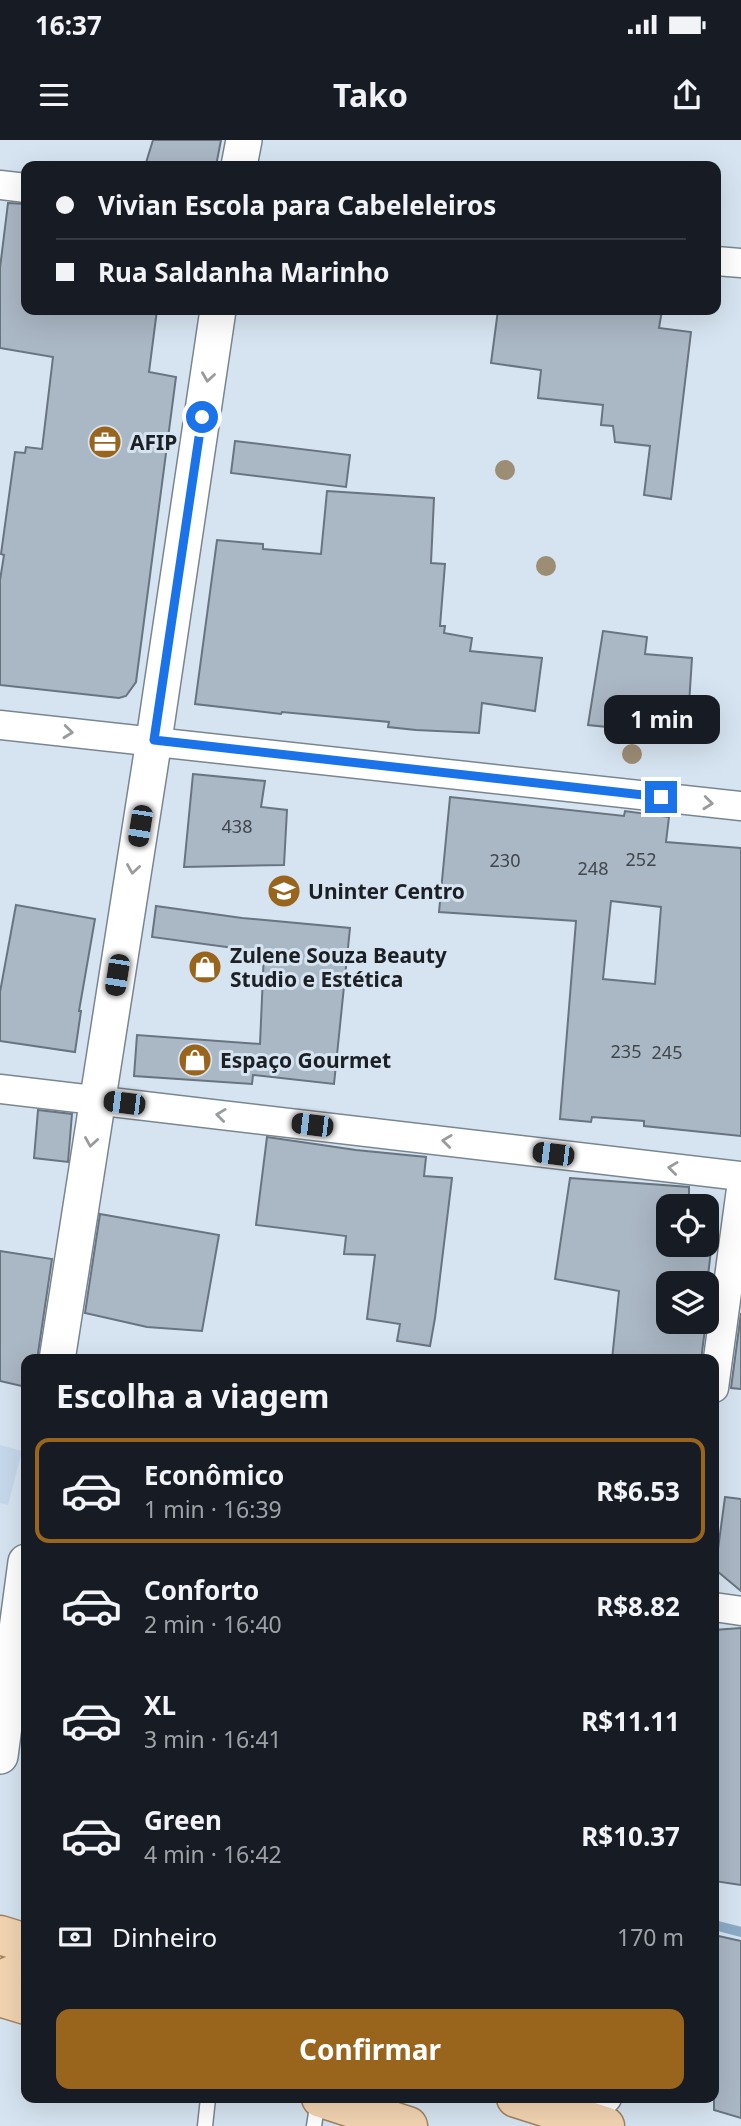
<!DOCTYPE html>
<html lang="pt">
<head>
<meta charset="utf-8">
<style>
  body { margin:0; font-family:"Noto Sans",sans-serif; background:#20242c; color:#f1f3f6; height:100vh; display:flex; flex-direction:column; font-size:26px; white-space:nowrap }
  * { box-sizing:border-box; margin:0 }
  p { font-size:23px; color:#9ea1a6 }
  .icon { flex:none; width:38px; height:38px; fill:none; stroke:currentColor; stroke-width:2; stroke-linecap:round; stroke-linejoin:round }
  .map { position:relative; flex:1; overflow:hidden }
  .panel { position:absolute; left:21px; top:1214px; width:698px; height:749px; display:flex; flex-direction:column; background:#171b24; border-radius:14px; box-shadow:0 7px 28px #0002 }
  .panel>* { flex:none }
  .guide { position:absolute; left:21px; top:21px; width:700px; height:154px; border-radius:14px; box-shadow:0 7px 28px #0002; display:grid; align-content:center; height:154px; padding:0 35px; background:#171b24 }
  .tools { position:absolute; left:656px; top:1054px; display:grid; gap:14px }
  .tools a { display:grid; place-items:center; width:63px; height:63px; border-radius:14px; background:#171b24; box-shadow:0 7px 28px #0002; font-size:35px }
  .end { position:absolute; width:32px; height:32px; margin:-16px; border:9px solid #1a73e8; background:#fff; box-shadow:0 0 0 4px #fff }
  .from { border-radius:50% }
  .bubble { position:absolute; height:49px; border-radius:14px; background:#171b24; box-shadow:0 7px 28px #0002; font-size:23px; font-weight:700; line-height:49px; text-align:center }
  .car { position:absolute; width:21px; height:42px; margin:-21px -10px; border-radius:9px; box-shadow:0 0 5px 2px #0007; background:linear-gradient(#222 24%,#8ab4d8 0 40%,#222 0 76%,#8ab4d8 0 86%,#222 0) }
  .guide b { display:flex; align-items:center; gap:24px; height:66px; font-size:26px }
  .guide b+b { border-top:2px solid #363941 }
  .guide i { width:18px; height:18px; background:#f1f3f6 }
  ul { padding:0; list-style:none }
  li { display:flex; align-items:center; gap:21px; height:105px; margin:0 14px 10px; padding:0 21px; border:4px solid transparent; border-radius:14px }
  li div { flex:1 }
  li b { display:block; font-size:26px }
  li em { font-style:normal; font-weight:700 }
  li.on { border-color:#99641b }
  li>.icon { width:63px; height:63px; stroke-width:1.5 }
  h2 { padding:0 35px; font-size:32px; line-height:84px }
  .pay { display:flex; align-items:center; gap:18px; height:77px; padding:0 35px; font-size:26px }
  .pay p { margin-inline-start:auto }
  .button { display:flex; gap:14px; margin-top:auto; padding:14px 35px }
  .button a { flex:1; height:80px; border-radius:14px; background:#99641b; color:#fff; font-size:28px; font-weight:700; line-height:80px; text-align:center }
  .status { display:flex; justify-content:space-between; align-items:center; height:49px; padding:0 35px; background:#171b24; direction:ltr }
  .status svg { height:19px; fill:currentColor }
  header { display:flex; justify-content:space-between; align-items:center; height:91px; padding:0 35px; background:#171b24; font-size:32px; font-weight:700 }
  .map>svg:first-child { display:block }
  .built { fill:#c6d8eb }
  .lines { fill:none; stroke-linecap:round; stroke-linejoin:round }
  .stream { stroke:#8cabc7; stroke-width:10 }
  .building { fill:#aab7c4; stroke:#687480; stroke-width:2; fill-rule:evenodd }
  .service-casing { stroke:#798691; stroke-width:17 }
  .minor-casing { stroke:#798691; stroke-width:31 }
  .tertiary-casing { stroke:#798691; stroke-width:38 }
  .primary-casing { stroke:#a1825e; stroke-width:41 }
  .service { stroke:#fff; stroke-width:14 }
  .minor { stroke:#fff; stroke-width:28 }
  .tertiary { stroke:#fff; stroke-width:35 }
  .primary { stroke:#f2d4b1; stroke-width:38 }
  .tree { fill:#9c8d75 }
  .oneway { stroke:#999b9d }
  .route { stroke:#1a73e8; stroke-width:9 }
  .labels { text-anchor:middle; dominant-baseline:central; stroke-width:6; stroke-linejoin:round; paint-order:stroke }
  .number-label { font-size:18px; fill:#40464d }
  .poi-label { font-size:21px; font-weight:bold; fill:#1c2025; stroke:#d6e4f1; text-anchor:start }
</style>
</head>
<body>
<div class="status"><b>16:37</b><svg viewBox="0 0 49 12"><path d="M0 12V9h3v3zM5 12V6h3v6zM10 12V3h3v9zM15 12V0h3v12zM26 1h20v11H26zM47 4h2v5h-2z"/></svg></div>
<header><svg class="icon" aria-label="menu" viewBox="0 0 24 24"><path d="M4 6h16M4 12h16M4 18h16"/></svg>Tako<svg class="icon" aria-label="share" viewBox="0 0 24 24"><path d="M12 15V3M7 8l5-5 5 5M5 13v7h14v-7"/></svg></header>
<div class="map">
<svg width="741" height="1986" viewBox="0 0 741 1986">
  <rect width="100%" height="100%" fill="#d6e4f1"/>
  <!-- built -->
  <path class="built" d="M0,1305l22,6 -14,54 -8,-2z"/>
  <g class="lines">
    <!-- stream -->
    <path class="stream" d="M714,1785l27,7"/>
  </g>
  <!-- building -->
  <g class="building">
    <path d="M153,0h68l-5,26h-71z"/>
    <path d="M8,63l18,1v106h131l-8,62 27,5 -40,305 -10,14 -7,2 -119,-13v-105l4,-25 -3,-1 14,-102 10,1 1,-6 16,2 11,-92 -53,-9v-80z"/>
    <path d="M498,170h164l-3,18 32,4 -20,167 -27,-4 6,-49 -35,-4 -2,-16 -12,-1 2,-20 -65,-7 3,-28 -50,-7z"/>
    <path d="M235,301l115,14 -4,32 -115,-14z"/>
    <path d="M327,351l107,7 -3,65 14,1 -5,62h5l-1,7 28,5 -2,13 72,7 -7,53 -53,-8 -3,30 -63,-3 -28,-3 1,-5 -107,-10 -1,2 -86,-10 22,-164 46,4v5l58,5z"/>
    <path d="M603,491l44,6 -2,17 47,4 -5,77 -99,-10z"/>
    <path d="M193,634l72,7 -4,26 26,3 -3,55 -100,2z"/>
    <path d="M450,657l174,19 1,-5 44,6 -3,25 75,6v288l-97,-10v-5l-52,-4 -1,5 -31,-3 16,-198 -137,-9zM611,761l50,6 -6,77 -52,-5z"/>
    <path d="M16,765l79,14 -16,92h2l-6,41 -75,-11v-49z"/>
    <path d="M156,766l86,12 108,10 -16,156 -81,-9 -1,9 -118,-8 3,-41 123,9 4,-92 -112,-15z"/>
    <path d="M38,970l34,4 -4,48 -34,-4z"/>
    <path d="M267,997l89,13 70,7 -2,19 28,2 -17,140 -5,28 -33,-5 3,-17 -33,-5 8,-64 -31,-1 2,-18 -90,-11z"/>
    <path d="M570,1038l119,9v15l27,3 -9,80h4l-4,31v-33h-39v38h38l-5,39h-89l7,-69 -64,-12zM668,1066h39v38h-39z"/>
    <path d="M100,1074l119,21 -17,96 -55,-4 -62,-14z"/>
    <path d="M0,1111l52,8 -15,101h-11v27l-26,-6z"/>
    <path d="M741,1173v76l-10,-1z"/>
    <path d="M725,1357l16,2v92l-24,-20 -1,-7z"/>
    <path d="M741,1488v257l-27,-4v-251z"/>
    <path d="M714,1795l27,6v177l-27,-8z"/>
  </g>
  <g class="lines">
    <defs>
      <g id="service">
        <path d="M205,1986l3,-28"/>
        <path d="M314,1986l4,-26"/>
      </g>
      <g id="minor">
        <path d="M0,45l26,3"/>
        <path d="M716,121l25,2"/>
        <path d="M0,585l741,81"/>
        <path d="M0,949l741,87"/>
        <path d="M714,1248l27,-199"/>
        <path d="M714,1467l27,4"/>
        <path d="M572,1976l25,-8 10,-10"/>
      </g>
      <g id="tertiary">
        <path d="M239,26l5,-26"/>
        <path d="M57,1220l97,-620 64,-430"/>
        <path d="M0,1616l26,-194"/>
      </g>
      <g id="primary">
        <path d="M0,1795l26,8"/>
        <path d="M0,1840l12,-5 14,-3"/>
        <path d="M0,1857l26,8"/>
        <path d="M321,1958l87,28"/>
        <path d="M516,1958l89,28"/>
      </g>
    </defs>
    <!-- service casing -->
    <use href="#service" class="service-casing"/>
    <!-- minor casing -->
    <use href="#minor" class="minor-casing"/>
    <!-- tertiary casing -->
    <use href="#tertiary" class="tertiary-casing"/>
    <!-- primary casing -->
    <use href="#primary" class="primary-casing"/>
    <!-- service -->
    <use href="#service" class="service"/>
    <!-- minor -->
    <use href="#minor" class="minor"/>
    <!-- tertiary -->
    <use href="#tertiary" class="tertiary"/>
    <!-- primary -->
    <use href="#primary" class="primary"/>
  </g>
  <!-- trees -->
  <g class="tree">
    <circle cx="505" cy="330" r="10"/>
    <circle cx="546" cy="426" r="10"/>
    <circle cx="632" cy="614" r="10"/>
  </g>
  <!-- one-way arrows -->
  <defs><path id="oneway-chevron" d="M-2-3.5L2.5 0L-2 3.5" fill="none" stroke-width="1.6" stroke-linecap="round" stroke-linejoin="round" transform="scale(1.75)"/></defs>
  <g class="oneway">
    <use href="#oneway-chevron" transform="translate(208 237) rotate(98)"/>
    <use href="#oneway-chevron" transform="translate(68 592) rotate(6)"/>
    <use href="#oneway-chevron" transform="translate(708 663) rotate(6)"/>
    <use href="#oneway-chevron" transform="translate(133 729) rotate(99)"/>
    <use href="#oneway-chevron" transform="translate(221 975) rotate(-173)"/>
    <use href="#oneway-chevron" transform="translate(447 1001) rotate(-173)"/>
    <use href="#oneway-chevron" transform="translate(91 1002) rotate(99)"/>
    <use href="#oneway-chevron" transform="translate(673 1028) rotate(-173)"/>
  </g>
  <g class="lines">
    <!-- route -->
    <path class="route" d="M202,277l-48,323 507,57"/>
  </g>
  <!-- icons -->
  <defs>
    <symbol id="office-disc" viewBox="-11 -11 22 22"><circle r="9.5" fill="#99641b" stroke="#d6e4f1"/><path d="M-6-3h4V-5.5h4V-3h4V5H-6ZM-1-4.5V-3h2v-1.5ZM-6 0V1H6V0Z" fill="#fff"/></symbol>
    <symbol id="university-disc" viewBox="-11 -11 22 22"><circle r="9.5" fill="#99641b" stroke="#d6e4f1"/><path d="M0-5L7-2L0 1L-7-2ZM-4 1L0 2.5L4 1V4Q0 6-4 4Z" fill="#fff"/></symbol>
    <symbol id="shop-disc" viewBox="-11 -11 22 22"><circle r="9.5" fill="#99641b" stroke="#d6e4f1"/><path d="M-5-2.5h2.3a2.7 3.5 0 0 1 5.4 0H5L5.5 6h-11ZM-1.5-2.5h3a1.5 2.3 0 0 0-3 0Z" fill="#fff"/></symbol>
  </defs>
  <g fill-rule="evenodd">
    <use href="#office-disc" x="86" y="283" width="38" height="38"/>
    <use href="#university-disc" x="265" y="732" width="38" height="38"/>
    <use href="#shop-disc" x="186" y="808" width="38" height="38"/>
    <use href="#shop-disc" x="176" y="901" width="38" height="38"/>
  </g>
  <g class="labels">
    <!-- number labels -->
    <g class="number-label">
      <text x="237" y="686">438</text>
      <text x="641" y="719">252</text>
      <text x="505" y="720">230</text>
      <text x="593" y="728">248</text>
      <text x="626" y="911">235</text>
      <text x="667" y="912">245</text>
    </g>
    <!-- poi labels -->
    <g class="poi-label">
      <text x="130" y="302">AFIP</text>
      <text x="308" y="751">Uninter Centro</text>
      <text x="230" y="815">Zulene Souza Beauty<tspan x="230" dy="24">Studio e Estética</tspan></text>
      <text x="220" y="920">Espaço Gourmet</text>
    </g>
  </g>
</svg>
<div class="tools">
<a><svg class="icon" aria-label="locate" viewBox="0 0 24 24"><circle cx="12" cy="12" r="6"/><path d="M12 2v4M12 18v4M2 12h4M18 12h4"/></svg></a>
<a><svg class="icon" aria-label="layers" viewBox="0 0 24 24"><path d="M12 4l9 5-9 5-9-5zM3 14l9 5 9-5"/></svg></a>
</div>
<i class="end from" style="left:202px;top:277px"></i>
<i class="end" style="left:661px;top:657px"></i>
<div class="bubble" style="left:604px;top:555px;width:116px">1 min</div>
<i class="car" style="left:140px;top:686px;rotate:189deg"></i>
<i class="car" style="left:117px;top:835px;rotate:189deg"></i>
<i class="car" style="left:124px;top:963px;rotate:277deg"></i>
<i class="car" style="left:312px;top:985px;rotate:277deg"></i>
<i class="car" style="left:553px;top:1014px;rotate:277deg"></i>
<div class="guide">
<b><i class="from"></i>Vivian Escola para Cabeleleiros</b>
<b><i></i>Rua Saldanha Marinho</b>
</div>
<section class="panel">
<h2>Escolha a viagem</h2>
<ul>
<li class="on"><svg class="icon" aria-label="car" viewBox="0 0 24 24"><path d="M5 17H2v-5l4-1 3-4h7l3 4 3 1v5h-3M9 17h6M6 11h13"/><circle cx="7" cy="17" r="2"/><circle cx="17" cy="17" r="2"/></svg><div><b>Econômico</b><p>1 min · 16:39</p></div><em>R$6.53</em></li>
<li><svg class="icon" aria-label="car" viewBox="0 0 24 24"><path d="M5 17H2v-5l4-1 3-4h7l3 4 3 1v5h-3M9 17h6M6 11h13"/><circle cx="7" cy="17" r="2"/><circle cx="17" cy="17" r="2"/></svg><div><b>Conforto</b><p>2 min · 16:40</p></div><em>R$8.82</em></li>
<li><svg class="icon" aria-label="car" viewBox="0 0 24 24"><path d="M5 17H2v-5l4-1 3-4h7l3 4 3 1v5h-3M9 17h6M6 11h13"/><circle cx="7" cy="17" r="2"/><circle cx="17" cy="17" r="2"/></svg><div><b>XL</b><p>3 min · 16:41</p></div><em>R$11.11</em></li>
<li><svg class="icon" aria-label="car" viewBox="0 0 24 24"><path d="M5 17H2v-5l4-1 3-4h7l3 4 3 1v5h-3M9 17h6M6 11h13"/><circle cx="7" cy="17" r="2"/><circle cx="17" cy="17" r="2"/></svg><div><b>Green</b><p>4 min · 16:42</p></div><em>R$10.37</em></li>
</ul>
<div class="pay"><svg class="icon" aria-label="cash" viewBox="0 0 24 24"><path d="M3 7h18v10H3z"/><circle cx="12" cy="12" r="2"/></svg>Dinheiro<p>170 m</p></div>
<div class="button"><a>Confirmar</a></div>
</section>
</div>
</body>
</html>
